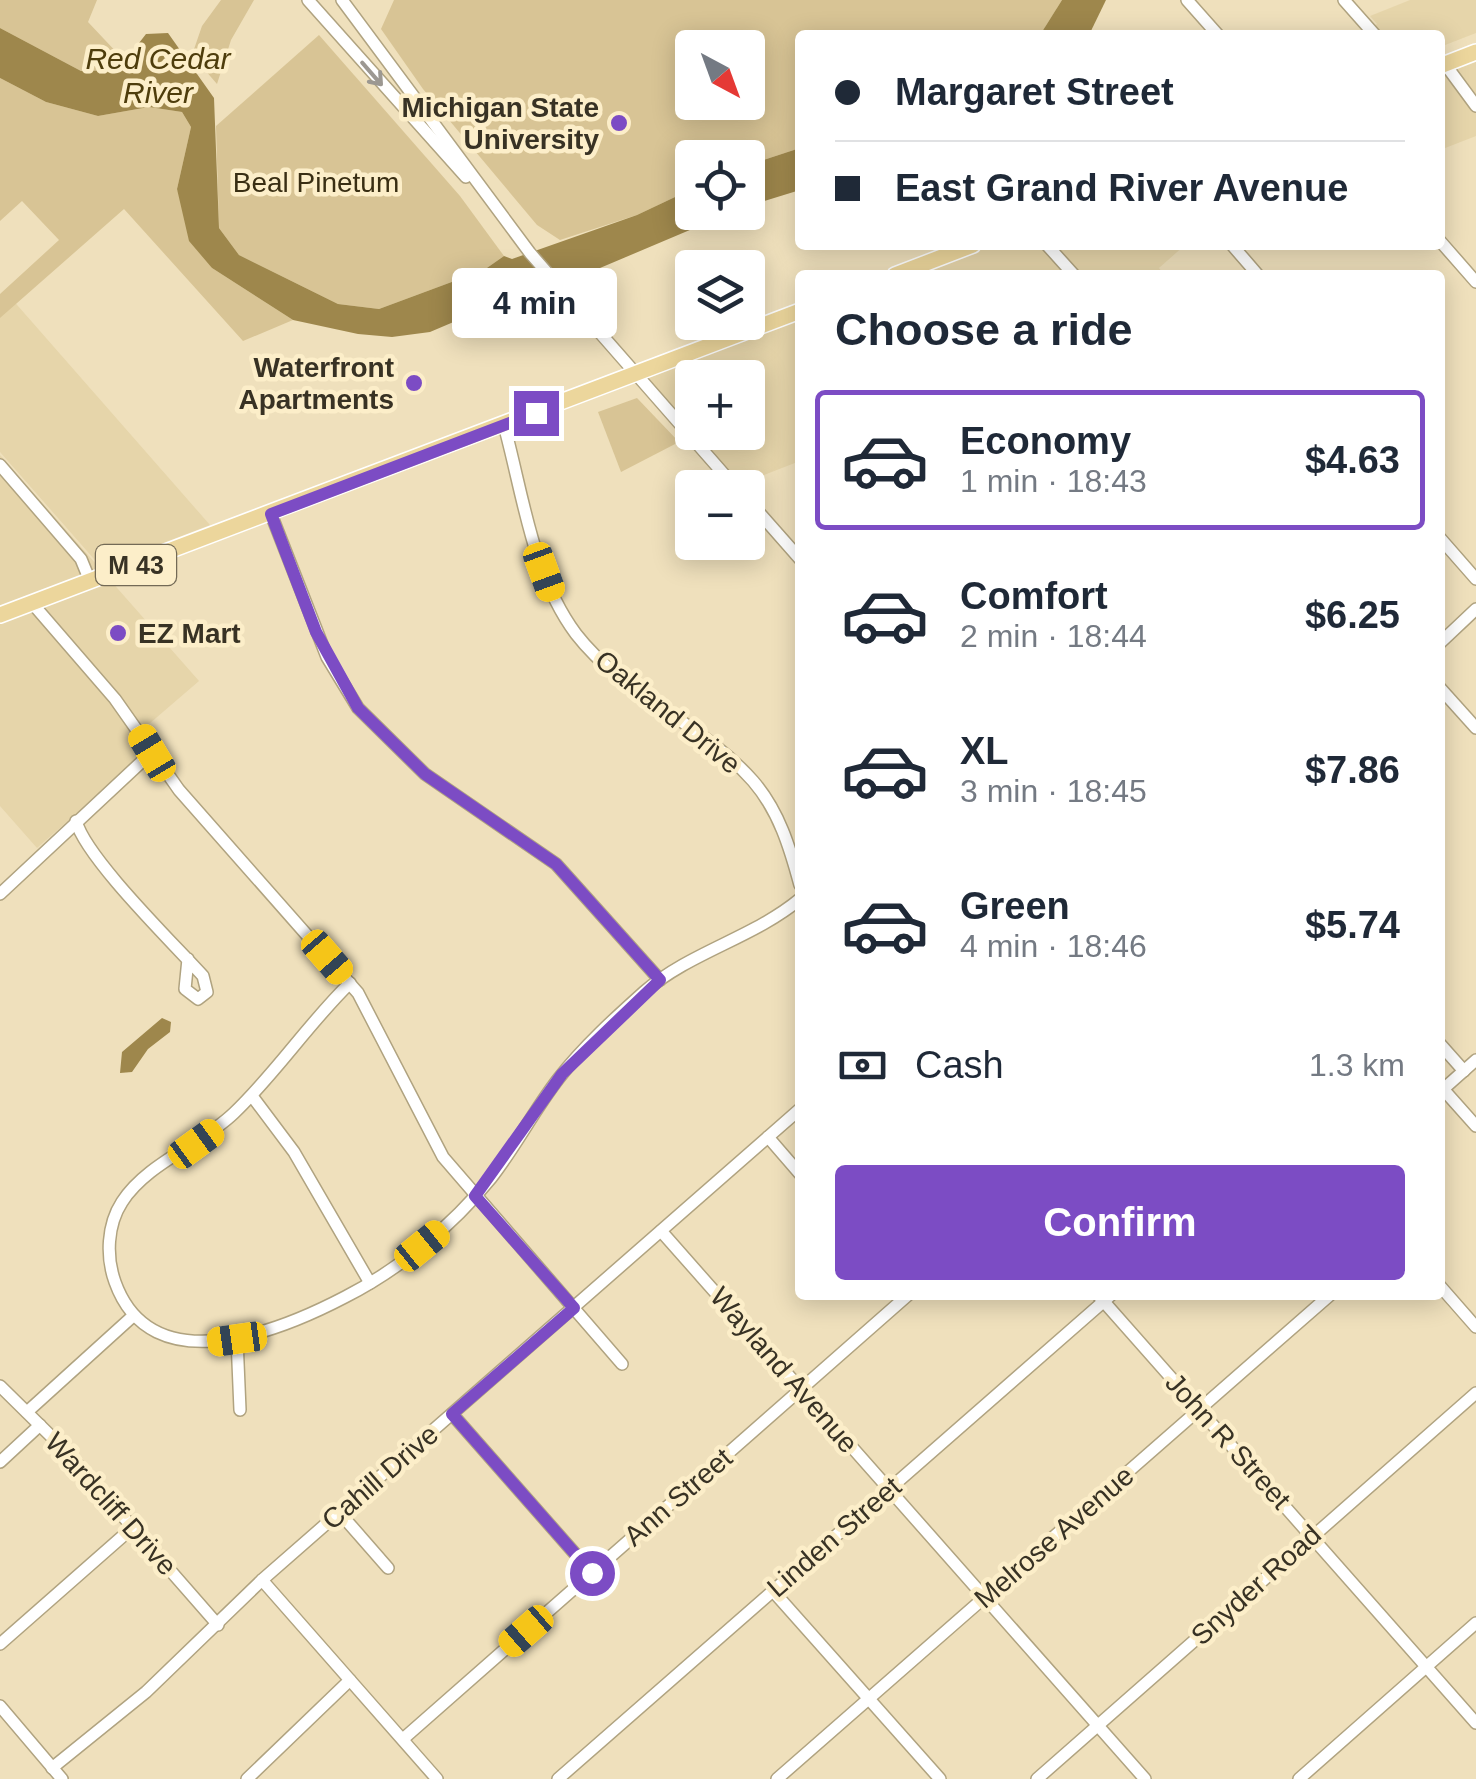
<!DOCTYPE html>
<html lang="en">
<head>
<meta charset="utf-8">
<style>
  body { margin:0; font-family:Helvetica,sans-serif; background:#f6f6f7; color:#1f2937; height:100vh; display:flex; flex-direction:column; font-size:38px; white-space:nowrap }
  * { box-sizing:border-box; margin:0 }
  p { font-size:32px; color:#747a83 }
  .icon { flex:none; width:55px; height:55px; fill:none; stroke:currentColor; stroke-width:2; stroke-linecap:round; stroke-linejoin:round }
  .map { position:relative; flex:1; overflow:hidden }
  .panel { position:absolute; left:795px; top:270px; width:650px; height:1030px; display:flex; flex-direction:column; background:#fff; border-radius:10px; box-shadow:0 5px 25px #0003 }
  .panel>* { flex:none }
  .banner { position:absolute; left:795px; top:30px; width:650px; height:220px; border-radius:10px; box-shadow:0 5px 25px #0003; display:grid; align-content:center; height:220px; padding:0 40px; background:#fff }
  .needle { width:65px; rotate:139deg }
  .fabs { position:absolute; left:675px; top:30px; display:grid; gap:20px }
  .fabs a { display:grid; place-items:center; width:90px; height:90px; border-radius:10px; background:#fff; box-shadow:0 5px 25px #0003; font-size:50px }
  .end { position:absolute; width:45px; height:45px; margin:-22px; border:12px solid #7c4cc4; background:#fff; box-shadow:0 0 0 5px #fff }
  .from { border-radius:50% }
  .bubble { position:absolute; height:70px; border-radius:10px; background:#fff; box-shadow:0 5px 25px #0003; font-size:32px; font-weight:800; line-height:70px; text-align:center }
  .car { position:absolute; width:30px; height:60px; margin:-30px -15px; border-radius:12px; box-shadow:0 0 8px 2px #0007; background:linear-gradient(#f5c518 24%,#345 0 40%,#f5c518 0 76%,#345 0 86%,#f5c518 0) }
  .banner b { display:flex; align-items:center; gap:35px; height:95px; font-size:38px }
  .banner b+b { border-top:2px solid #e0e1e3 }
  .banner i { width:25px; height:25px; background:#1f2937 }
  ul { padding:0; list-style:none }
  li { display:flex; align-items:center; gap:30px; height:140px; margin:0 20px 15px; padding:0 20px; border:5px solid transparent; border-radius:10px }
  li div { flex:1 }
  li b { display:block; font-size:38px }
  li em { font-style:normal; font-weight:800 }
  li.selected { border-color:#7c4cc4 }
  li>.icon { width:90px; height:90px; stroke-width:1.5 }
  h2 { padding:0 40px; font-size:45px; line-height:120px }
  .pay { display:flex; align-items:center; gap:25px; height:110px; padding:0 40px; font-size:38px }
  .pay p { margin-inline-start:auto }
  .primary-button { display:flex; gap:20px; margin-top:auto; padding:20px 40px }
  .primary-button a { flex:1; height:115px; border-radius:10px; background:#7c4cc4; color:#fff; font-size:40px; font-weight:800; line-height:115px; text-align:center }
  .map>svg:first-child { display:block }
  .built { fill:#e6d5aa; fill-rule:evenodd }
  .green { fill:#d8c495; fill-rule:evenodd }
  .water { fill:#9e874c }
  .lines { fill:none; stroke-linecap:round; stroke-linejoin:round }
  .minor-casing { stroke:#b0a380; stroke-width:14 }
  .major-casing { stroke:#fff; stroke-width:18 }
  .minor { stroke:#fff; stroke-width:11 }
  .major { stroke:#ecd69c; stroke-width:15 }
  .oneway { stroke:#9c9892 }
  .route { stroke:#7c4cc4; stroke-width:12 }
  .poi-dot { fill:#7c4cc4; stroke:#fceec9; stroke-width:4 }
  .labels { text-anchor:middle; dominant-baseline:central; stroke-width:9; stroke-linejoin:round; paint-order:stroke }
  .shield { fill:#fceec9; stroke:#736a56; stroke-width:2.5 }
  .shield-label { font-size:25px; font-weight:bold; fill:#383224 }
  .poi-label { font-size:28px; font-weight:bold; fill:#383224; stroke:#fceec9; text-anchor:end }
  .park-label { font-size:28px; fill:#392e13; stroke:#fceec9 }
  .street-label { font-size:28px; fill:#383224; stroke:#fceec9 }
  .water-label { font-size:30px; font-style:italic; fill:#4e3d0c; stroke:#fceec9 }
</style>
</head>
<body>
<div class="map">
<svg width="1476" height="1779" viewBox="0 0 1476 1779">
  <rect width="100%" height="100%" fill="#efe0bc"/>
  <!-- built -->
  <g class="built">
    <path d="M1410,0h66v33l-36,14v-12h-76l13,-11 -7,-8z"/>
    <path d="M1476,55v81l-36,14v-81z"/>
    <path d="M979,245h206l-26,23 5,7h-264z"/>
    <path d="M11,298l199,227 -109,42 -101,-115v-144z"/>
    <path d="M800,313v148l-64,25 -98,-111zM692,378h56v54h-56z"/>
    <path d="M0,455l199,226 -64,55 10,17 -108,95 -37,-42z"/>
  </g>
  <!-- green -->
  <g class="green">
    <path d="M0,0h97l-9,22 32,34 -2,14 -37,1 -81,-43z"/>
    <path d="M221,0h33l-23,40 -14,44 -25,-29 10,-29z"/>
    <path d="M394,0h668l-22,35h-240v113l-52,17v-7h-56v31l-55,26 -77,25 -23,-15 -114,-136 -42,-60zM692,48h56v54h-56z"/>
    <path d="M319,35l141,161 44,60 -20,14 -105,39 -41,-5 -99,-49 -20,-27 -3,-102z"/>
    <path d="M0,78l46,24 52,14 51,-9 33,5 9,15 -14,62 35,79 81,52 -50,21 -119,-132 -124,109v-24l59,-54 -37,-39 -22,20z"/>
    <path d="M637,398l42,44 -58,30 -23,-60z"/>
  </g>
  <!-- water -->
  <g class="water">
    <path d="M1062,0h44l-17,35h-49z"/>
    <path d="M0,28l81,43 37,-1 28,-36 22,-1 46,65 5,130 20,27 99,49 41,5 105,-39 20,-14 8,3 125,-44 55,-26v23l38,1 -156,66 -50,13 -94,40 -38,5 -34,-3 -65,-14 -81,-52 -23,-27 -12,-52 14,-62 -9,-15 -33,-5 -51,9 -52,-14 -46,-24z"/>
    <path d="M800,148v42l-52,16v-41z"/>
    <path d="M162,1018l9,4 -1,10 -22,17 -16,23 -12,1 2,-21z"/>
  </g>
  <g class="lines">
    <defs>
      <g id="minor">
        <path d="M308,0l158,177"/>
        <path d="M342,0l188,253 206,235"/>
        <path d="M1187,0l31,35"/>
        <path d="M1344,0l31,35"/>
        <path d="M1445,64l31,42"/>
        <path d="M1440,241l36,41"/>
        <path d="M1047,245l27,30"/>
        <path d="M1232,245l26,30"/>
        <path d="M504,425c19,69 28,150 72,209 48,62 126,89 177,147 26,30 37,67 47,104"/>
        <path d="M0,465l81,94 9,22"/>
        <path d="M748,500l52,59"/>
        <path d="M271,514l56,143 31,51 67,66 131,90 104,116"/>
        <path d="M1440,538l36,41"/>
        <path d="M32,603l83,96 64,91 179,203 85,164 179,207"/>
        <path d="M1440,643l36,-34"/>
        <path d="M1440,688l36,40"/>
        <path d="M76,821c10,37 97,122 127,155l4,16 -9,7 -13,-10 3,-30"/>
        <path d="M0,894l151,-141"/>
        <path d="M350,983c-42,41 -74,90 -116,130 -33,32 -87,50 -112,89 -15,23 -16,55 -7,80 36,101 163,50 230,15 55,-28 107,-71 146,-119 25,-32 43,-68 68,-100 24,-31 56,-60 85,-86 46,-40 109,-54 156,-93"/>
        <path d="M1440,1044l24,27"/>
        <path d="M1443,1089l33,37"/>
        <path d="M1440,1092l36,-32"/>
        <path d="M252,1096l42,56 76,131"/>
        <path d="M768,1137l32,37"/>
        <path d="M661,1231l484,548"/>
        <path d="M1440,1286l36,41"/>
        <path d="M1098,1295l378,428"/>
        <path d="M237,1339l3,71"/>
        <path d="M0,1386l64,63 154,176"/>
        <path d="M27,1412l106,-96"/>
        <path d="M452,1414l140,159"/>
        <path d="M0,1462l40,-37"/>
        <path d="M339,1512l49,56"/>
        <path d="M262,1580l175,199"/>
        <path d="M773,1591l167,188"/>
        <path d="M0,1644l132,-116"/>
        <path d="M0,1706l62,73"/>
        <path d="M403,1739l505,-444"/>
        <path d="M52,1768l94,-76 116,-112 538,-471"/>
        <path d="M247,1779l103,-99"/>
        <path d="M558,1779l553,-484"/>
        <path d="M777,1779l553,-484"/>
        <path d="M1037,1779l439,-386"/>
        <path d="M1299,1779l177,-156"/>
      </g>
      <g id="major">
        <path d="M1440,66l36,-14"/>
        <path d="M895,275l78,-30"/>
        <path d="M0,615l800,-304"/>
      </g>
    </defs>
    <!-- minor casing -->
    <use href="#minor" class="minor-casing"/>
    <!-- major casing -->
    <use href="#major" class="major-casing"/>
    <!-- minor -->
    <use href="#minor" class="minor"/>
    <!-- major -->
    <use href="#major" class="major"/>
  </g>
  <!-- one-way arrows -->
  <defs><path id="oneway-shaft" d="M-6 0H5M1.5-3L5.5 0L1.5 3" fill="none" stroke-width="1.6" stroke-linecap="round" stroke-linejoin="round" transform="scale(2.5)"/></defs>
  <use class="oneway" href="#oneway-shaft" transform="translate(372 74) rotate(49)"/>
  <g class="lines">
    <!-- route -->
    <path class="route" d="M536,413l-265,101 45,118 42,76 67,66 131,90 104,116 -98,94 -87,122 99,112 -122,106 140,159"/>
  </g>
  <!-- markers -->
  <g class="poi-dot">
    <circle cx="619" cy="123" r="10"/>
    <circle cx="414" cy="383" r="10"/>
    <circle cx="118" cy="633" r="10"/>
  </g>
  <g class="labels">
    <!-- shield labels -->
    <rect class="shield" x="96" y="545" width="80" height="40" rx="8"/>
    <g class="shield-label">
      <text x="136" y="565">M 43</text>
    </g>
    <!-- poi labels -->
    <g class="poi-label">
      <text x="599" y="107">Michigan State<tspan x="599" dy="32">University</tspan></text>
      <text x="394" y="367">Waterfront<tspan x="394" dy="32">Apartments</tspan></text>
      <text x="138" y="633" text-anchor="start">EZ Mart</text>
    </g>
    <!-- park labels -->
    <g class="park-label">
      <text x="316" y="182">Beal Pinetum</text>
    </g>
    <!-- street labels -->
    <g class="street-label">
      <text transform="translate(668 712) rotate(39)">Oakland Drive</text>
      <text transform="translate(784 1370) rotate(49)">Wayland Avenue</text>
      <text transform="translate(1228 1441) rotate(48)">John R Street</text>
      <text transform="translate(380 1477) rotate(-41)">Cahill Drive</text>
      <text transform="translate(678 1497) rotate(-41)">Ann Street</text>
      <text transform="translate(111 1504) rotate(48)">Wardcliff Drive</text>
      <text transform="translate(834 1537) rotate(-41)">Linden Street</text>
      <text transform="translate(1054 1537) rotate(-41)">Melrose Avenue</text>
      <text transform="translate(1256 1585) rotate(-42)">Snyder Road</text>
    </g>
    <!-- water labels -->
    <g class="water-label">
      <text x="158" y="58">Red Cedar<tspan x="158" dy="34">River</tspan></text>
    </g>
  </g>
</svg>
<div class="fabs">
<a><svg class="needle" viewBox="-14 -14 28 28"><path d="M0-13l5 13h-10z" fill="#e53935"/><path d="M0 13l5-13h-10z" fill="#747a83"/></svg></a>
<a><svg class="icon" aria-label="locate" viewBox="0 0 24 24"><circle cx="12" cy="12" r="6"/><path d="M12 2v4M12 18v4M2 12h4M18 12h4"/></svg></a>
<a><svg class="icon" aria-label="layers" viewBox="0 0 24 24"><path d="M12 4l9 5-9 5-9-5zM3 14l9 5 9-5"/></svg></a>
<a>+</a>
<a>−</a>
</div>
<i class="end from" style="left:592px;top:1573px"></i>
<i class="end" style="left:536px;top:413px"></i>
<div class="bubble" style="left:452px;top:268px;width:165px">4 min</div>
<i class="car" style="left:544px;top:572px;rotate:160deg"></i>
<i class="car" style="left:152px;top:753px;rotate:329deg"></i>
<i class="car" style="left:327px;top:957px;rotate:139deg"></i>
<i class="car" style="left:196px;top:1144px;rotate:54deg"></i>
<i class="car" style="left:422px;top:1246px;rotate:51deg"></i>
<i class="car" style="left:237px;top:1339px;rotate:262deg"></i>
<i class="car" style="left:526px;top:1631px;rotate:229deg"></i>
<div class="banner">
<b><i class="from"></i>Margaret Street</b>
<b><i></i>East Grand River Avenue</b>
</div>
<section class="panel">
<h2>Choose a ride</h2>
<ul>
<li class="selected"><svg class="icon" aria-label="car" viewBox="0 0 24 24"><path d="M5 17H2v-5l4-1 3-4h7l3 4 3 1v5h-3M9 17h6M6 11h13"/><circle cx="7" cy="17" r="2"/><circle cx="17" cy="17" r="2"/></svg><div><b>Economy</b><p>1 min · 18:43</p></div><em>$4.63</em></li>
<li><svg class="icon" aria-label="car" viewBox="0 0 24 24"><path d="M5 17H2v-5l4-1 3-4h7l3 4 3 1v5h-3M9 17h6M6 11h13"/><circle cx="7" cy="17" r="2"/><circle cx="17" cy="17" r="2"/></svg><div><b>Comfort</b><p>2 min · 18:44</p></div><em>$6.25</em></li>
<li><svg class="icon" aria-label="car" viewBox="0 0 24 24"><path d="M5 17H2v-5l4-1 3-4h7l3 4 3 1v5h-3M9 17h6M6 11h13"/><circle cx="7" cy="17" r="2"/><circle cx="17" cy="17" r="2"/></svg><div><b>XL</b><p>3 min · 18:45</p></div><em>$7.86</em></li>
<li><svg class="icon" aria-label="car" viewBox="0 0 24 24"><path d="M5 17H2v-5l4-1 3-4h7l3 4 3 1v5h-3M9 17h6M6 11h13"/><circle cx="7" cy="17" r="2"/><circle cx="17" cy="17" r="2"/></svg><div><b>Green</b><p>4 min · 18:46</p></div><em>$5.74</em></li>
</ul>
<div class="pay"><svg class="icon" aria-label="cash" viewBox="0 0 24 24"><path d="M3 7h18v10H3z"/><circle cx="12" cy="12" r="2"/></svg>Cash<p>1.3 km</p></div>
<div class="primary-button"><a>Confirm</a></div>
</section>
</div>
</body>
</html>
